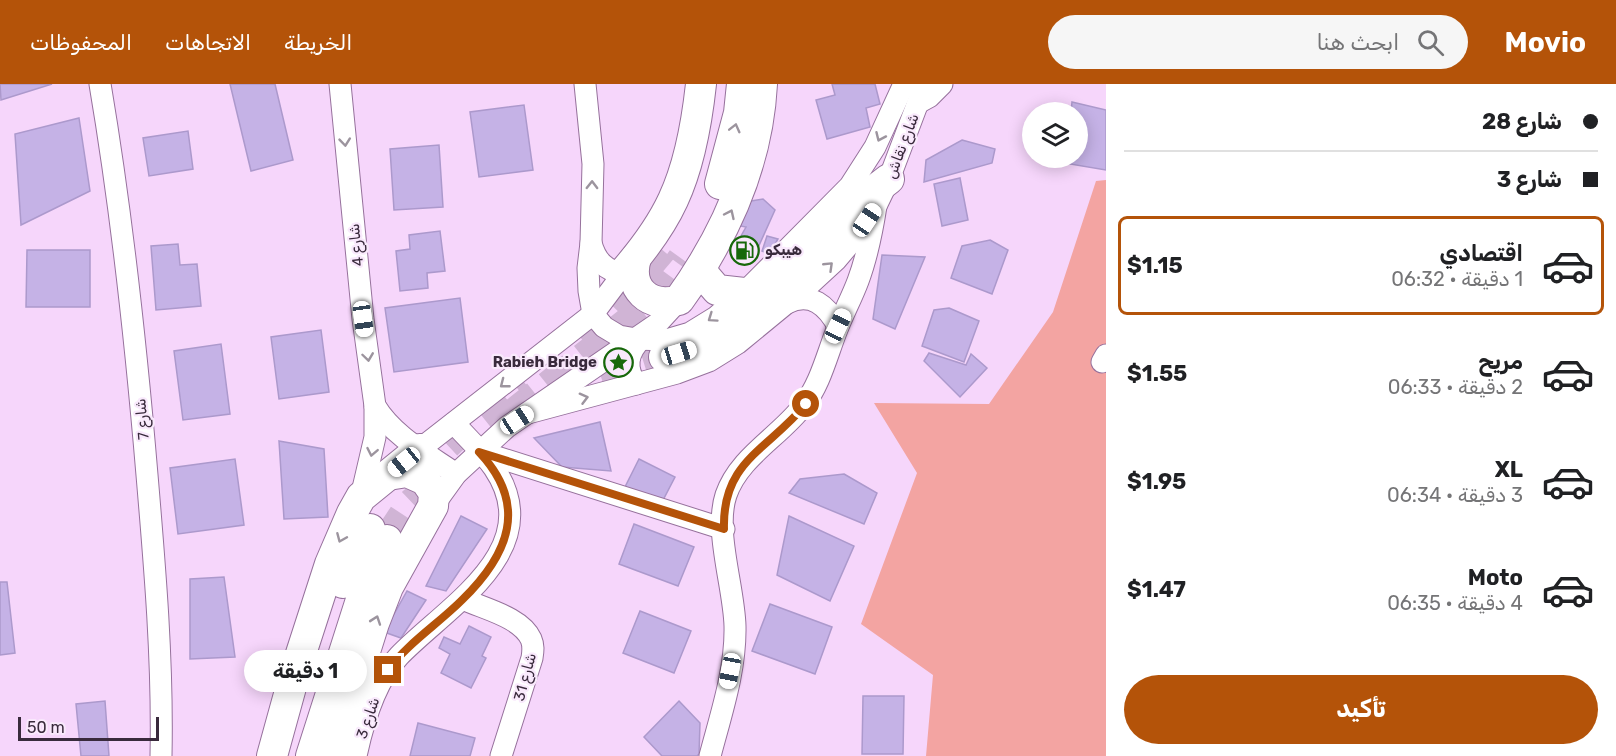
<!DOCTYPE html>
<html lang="ar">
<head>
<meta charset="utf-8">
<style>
  body { margin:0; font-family:Rubik,"Noto Naskh Arabic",sans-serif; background:#f6f6f6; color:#202124; direction:rtl; height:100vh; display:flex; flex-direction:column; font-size:22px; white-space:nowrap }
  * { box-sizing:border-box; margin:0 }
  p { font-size:20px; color:#757577 }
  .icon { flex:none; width:33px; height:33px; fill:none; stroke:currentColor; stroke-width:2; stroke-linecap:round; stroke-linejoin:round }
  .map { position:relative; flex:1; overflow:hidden; direction:ltr }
  .details { display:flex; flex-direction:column; background:#fff; width:510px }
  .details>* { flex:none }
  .banner { display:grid; align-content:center; height:132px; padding:0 18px; background:#fff }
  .fabs { position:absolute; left:1022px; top:18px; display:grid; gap:12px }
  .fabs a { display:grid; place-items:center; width:66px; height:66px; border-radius:50%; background:#fff; box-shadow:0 3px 15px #0003; font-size:30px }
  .scale { position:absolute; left:18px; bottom:15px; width:141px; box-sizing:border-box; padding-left:6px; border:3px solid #392a3c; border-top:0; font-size:16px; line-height:21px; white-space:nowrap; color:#392a3c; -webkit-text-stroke:4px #f9e9fc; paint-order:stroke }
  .end { position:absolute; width:27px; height:27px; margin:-14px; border:8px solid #b45309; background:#fff; box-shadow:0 0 0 3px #fff }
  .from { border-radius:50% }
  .bubble { position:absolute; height:42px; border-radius:21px; background:#fff; box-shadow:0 3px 15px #0003; font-size:20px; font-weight:700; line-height:42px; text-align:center; direction:rtl }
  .car { position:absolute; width:18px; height:36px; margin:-18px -9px; border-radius:8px; box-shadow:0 0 4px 2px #0007; background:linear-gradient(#fff 24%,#345 0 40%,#fff 0 76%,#345 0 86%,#fff 0) }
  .banner b { display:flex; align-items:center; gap:21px; height:57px; font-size:22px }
  .banner b+b { border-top:2px solid #e0e0e0 }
  .banner i { width:15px; height:15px; background:#202124 }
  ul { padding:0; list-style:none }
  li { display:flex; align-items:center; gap:18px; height:99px; margin:0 12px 9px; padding:0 6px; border:3px solid transparent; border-radius:9px }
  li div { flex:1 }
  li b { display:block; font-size:22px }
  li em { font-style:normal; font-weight:700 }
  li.current { border-color:#b45309 }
  li>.icon { width:54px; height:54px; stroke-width:1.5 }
  .action { display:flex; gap:12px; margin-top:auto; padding:12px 18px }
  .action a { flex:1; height:69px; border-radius:36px; background:#b45309; color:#fff; font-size:24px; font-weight:700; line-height:69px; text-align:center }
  header { display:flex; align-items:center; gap:36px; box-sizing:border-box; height:84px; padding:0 30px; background:#b45309; color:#fff }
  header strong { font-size:28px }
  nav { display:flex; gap:33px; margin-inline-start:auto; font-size:21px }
  .search { width:420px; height:54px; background:#f6f6f6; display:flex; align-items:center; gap:15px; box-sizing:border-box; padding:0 21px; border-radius:33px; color:#757577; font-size:22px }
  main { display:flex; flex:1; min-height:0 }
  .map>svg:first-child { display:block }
  .green { fill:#f3a4a2 }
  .building { fill:#c5b2e6; stroke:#ac99cc; stroke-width:1.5 }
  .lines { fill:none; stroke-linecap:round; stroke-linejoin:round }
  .highway-tunnel { stroke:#d0b4d5; stroke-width:30; stroke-dasharray:30 15; stroke-linecap:butt }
  .minor-casing { stroke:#96719c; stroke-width:23 }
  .highway-casing { stroke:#96719c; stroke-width:32 }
  .minor { stroke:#fff; stroke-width:21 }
  .highway { stroke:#fff; stroke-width:30 }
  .oneway { stroke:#9c949e }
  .route { stroke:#b45309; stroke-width:8 }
  .labels { text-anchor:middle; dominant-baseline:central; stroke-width:4.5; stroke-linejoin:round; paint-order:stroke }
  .street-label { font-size:15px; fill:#392a3c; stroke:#f9e9fc }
  .poi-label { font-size:15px; font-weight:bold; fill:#392a3c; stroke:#f9e9fc; text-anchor:start }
</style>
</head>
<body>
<header>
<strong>Movio</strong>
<div class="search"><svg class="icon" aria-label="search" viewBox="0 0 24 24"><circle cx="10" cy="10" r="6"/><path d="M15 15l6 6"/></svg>ابحث هنا</div>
<nav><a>الخريطة</a><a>الاتجاهات</a><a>المحفوظات</a></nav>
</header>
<main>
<section class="details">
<div class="banner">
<b><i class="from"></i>شارع 28</b>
<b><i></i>شارع 3</b>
</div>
<ul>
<li class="current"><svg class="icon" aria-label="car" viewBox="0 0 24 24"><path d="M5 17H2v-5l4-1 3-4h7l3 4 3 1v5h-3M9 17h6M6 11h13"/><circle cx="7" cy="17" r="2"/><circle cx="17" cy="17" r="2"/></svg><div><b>اقتصادي</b><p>1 دقيقة · 06:32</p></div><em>$1.15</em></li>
<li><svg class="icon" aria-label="car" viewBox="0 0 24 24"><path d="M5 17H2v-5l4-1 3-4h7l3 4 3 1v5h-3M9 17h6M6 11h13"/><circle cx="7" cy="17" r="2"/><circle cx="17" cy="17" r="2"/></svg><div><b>مريح</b><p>2 دقيقة · 06:33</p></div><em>$1.55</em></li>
<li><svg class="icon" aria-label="car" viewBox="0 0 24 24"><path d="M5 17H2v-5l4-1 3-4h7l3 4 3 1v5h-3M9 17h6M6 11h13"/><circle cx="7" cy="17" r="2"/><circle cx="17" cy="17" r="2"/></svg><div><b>XL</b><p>3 دقيقة · 06:34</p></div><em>$1.95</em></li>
<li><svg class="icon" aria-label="car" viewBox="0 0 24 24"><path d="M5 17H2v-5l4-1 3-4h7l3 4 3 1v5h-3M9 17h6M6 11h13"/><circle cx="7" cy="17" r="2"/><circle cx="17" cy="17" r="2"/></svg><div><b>Moto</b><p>4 دقيقة · 06:35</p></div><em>$1.47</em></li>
</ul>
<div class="action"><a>تأكيد</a></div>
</section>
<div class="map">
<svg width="1106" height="672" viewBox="0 0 1106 672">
  <rect width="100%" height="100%" fill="#f6d6fb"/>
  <!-- green -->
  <path class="green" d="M1106,96v576h-180l7,-81 -72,-51 56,-151 -43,-70 115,1 64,-92 43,-131z"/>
  <!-- building -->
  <g class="building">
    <path d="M0,0h52l-51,16z"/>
    <path d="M230,0h45l18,76 -42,11z"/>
    <path d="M832,0h43l5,20 -14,4 4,19 -43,12 -11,-39 19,-5z"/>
    <path d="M1072,18l34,8v60l-42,-7 1,-5h12v-46h-6z"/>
    <path d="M524,21l9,65 -54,7 -9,-65z"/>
    <path d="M79,34l11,73 -69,34 -6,-91z"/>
    <path d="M188,47l5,38 -44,7 -6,-38z"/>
    <path d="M962,56l33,9 -3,14 -68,19 2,-22z"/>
    <path d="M439,61l4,62 -49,3 -4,-61z"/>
    <path d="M960,94l8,42 -26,6 -8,-42z"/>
    <path d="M763,115l12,11 -18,40 -20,-7 9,-16 -11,-2 10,-23z"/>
    <path d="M440,147l5,40 -18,2 1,15 -28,3 -4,-40 14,-2 -1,-14z"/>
    <path d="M767,152l11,3 -9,15 -7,-3z"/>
    <path d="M990,156l18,10 -16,44 -41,-16 11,-32z"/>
    <path d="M178,160l2,21 17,-1 4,42 -45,4 -5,-64z"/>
    <path d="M27,166h63v57h-64z"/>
    <path d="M882,171l43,2 -30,72 -22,-10z"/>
    <path d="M460,214l8,64 -74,10 -9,-64z"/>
    <path d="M949,224l30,13 -15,41 -42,-16 12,-36z"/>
    <path d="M321,246l8,62 -50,7 -8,-62z"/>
    <path d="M221,260l9,70 -47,6 -9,-69z"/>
    <path d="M929,269l37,12 5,-11 16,14 -27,29 -36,-36z"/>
    <path d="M600,338l11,49 -49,-4 -28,-29z"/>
    <path d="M279,357l45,8 4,68 -44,2z"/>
    <path d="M235,375l9,66 -66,9 -8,-66z"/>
    <path d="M639,375l36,18 -14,27 -36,-17z"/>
    <path d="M844,390l33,19 -13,31 -75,-31 11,-14z"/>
    <path d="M461,432l26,13 -41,62 -20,-5z"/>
    <path d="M789,432l65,30 -24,55 -53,-26z"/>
    <path d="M634,440l60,23 -16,39 -59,-22z"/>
    <path d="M224,493l11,80 -45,2v-80z"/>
    <path d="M0,498h7l8,71 -15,2z"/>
    <path d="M407,507l19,9 -25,38 -17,-6z"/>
    <path d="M770,520l62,23 -17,47 -63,-23z"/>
    <path d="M640,527l51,20 -17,42 -51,-20z"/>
    <path d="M469,542l22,11 -9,19 4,2 -15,30 -30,-15 9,-19 -11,-6 5,-11 16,7z"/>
    <path d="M863,612h41l-1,58h-41z"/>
    <path d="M105,617l4,55h-28l-5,-52z"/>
    <path d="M679,617l21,22 -1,31 -2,2h-35l-18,-19z"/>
    <path d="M418,639l57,15 -5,18h-60z"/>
  </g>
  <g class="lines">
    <!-- highway-tunnel -->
    <g class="highway-tunnel">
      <path d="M580,253c31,-27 57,-58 84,-90"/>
      <path d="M558,306l106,-33"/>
      <path d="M513,330l134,-107 35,-48"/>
      <path d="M414,391l41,-38 69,-55"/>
      <path d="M387,456l23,-35 39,-37"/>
    </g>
    <defs>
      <g id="minor">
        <path d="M100,0c22,130 36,260 47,391 8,94 16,188 14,281"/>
        <path d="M340,0l23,235 12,87v31l-14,60"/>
        <path d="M585,0l8,80 -2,79 -3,25 1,23 4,23 11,13 15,9 17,3 30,1 24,-7 26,-16 28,-24 106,-107 25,-39 29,-63"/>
        <path d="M918,19l11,-6 13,-13"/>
        <path d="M787,219c24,-12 40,3 51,23"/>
        <path d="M1102,278l4,-7"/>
        <path d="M636,300c-11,-16 -9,-31 5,-45"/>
        <path d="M375,322c18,30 52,48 81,68"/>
        <path d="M528,329l149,-40 32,-12 29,-18 73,-60 25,-23 22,-26 18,-28 13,-27 36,-95"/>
        <path d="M420,365l173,-135 30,-40c-18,-4 -27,-13 -32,-31"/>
        <path d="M481,368l243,77"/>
        <path d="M433,422l23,-32 51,-47 150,-103 22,-24"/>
        <path d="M463,515c21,10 58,18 68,40 3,7 2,12 1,19l-31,98"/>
        <path d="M356,672c7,-33 19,-75 43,-100 47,-49 150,-106 95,-188 -11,-16 -27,-30 -40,-45"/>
        <path d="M710,672c11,-42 26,-86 25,-130 -1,-39 -21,-95 -9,-131 13,-38 53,-58 77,-89 18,-23 24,-52 35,-79 6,-15 14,-30 20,-46 9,-24 14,-49 18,-75"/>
      </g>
      <g id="highway">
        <path d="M720,100l19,-71 3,-29"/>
        <path d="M636,174c-9,30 13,51 43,42 46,-64 79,-136 83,-216"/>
        <path d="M702,182l3,10 12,14 27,3"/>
        <path d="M624,188c19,-22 37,-46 49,-72 16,-34 24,-79 28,-116"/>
        <path d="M664,273l46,-16 36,-24 81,-80 27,-31 35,-27"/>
        <path d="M343,499l3,-12 24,-42"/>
        <path d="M272,672l24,-87 34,-105 22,-51 9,-16 59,-48"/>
        <path d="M311,672l55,-172 21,-44"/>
        <path d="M332,672l42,-133 14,-36 45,-81 1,-13 -9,-13 -18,-8 -19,3"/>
      </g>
    </defs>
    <!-- minor casing -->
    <use href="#minor" class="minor-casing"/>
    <!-- highway casing -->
    <use href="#highway" class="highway-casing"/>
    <!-- minor -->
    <use href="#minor" class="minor"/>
    <!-- highway -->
    <use href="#highway" class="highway"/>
  </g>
  <!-- one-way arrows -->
  <defs><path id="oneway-chevron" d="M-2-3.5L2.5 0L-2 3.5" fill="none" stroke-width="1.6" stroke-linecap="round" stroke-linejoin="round" transform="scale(1.5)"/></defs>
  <g class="oneway">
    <use href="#oneway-chevron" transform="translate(735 44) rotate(-76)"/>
    <use href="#oneway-chevron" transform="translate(880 53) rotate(114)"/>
    <use href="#oneway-chevron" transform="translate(345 58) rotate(84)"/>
    <use href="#oneway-chevron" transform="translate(592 101) rotate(-89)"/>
    <use href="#oneway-chevron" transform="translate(730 130) rotate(-65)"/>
    <use href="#oneway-chevron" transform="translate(829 182) rotate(-44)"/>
    <use href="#oneway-chevron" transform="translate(712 234) rotate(145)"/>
    <use href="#oneway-chevron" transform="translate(368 273) rotate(82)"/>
    <use href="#oneway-chevron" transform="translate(504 300) rotate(142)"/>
    <use href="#oneway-chevron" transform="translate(584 314) rotate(-15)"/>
    <use href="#oneway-chevron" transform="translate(372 368) rotate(101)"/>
    <use href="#oneway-chevron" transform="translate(341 454) rotate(113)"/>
    <use href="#oneway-chevron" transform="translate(376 536) rotate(-71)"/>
  </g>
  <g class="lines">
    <!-- route -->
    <path class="route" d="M388,586c20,-27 50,-46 74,-70 47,-46 67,-95 17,-148l245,77c-2,-68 44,-79 82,-125"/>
  </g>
  <!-- icons -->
  <defs>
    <symbol id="fuel-ring" viewBox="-11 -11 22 22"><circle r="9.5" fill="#f9e9fc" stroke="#17680a" stroke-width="1.5"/><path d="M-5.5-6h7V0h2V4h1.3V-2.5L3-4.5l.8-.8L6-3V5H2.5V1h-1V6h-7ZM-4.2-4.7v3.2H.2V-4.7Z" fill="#17680a"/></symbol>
    <symbol id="sight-ring" viewBox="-11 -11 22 22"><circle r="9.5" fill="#f9e9fc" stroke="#17680a" stroke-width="1.5"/><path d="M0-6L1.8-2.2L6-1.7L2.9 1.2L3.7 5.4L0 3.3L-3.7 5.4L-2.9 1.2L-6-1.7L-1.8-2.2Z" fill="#17680a"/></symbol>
  </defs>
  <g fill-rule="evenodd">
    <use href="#fuel-ring" x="728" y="150" width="33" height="33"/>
    <use href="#sight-ring" x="602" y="262" width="33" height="33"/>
  </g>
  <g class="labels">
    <!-- street labels -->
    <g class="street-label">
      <text transform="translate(902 62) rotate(-69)">شارع نقاش</text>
      <text transform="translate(356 161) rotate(-96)">شارع 4</text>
      <text transform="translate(142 335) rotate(-95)">شارع 7</text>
      <text transform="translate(525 593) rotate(-75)">شارع 31</text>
      <text transform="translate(368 634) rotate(-71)">شارع 3</text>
    </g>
    <!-- poi labels -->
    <g class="poi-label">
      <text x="765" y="166">هيبكو</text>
      <text x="597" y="278" text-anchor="end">Rabieh Bridge</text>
    </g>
  </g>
</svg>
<div class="fabs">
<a><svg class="icon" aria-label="layers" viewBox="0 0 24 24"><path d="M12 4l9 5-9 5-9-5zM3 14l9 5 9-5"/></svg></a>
</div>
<div class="scale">50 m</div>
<i class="end from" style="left:806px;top:320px"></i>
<i class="end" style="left:388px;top:586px"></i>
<div class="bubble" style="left:244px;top:566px;width:123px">1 دقيقة</div>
<i class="car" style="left:867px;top:136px;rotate:34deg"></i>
<i class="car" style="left:363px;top:235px;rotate:172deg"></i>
<i class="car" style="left:838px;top:242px;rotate:25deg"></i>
<i class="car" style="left:679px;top:269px;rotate:73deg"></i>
<i class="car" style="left:517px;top:336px;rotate:57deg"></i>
<i class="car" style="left:404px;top:378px;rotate:231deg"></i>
<i class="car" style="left:730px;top:587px;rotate:191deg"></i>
</div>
</main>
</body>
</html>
